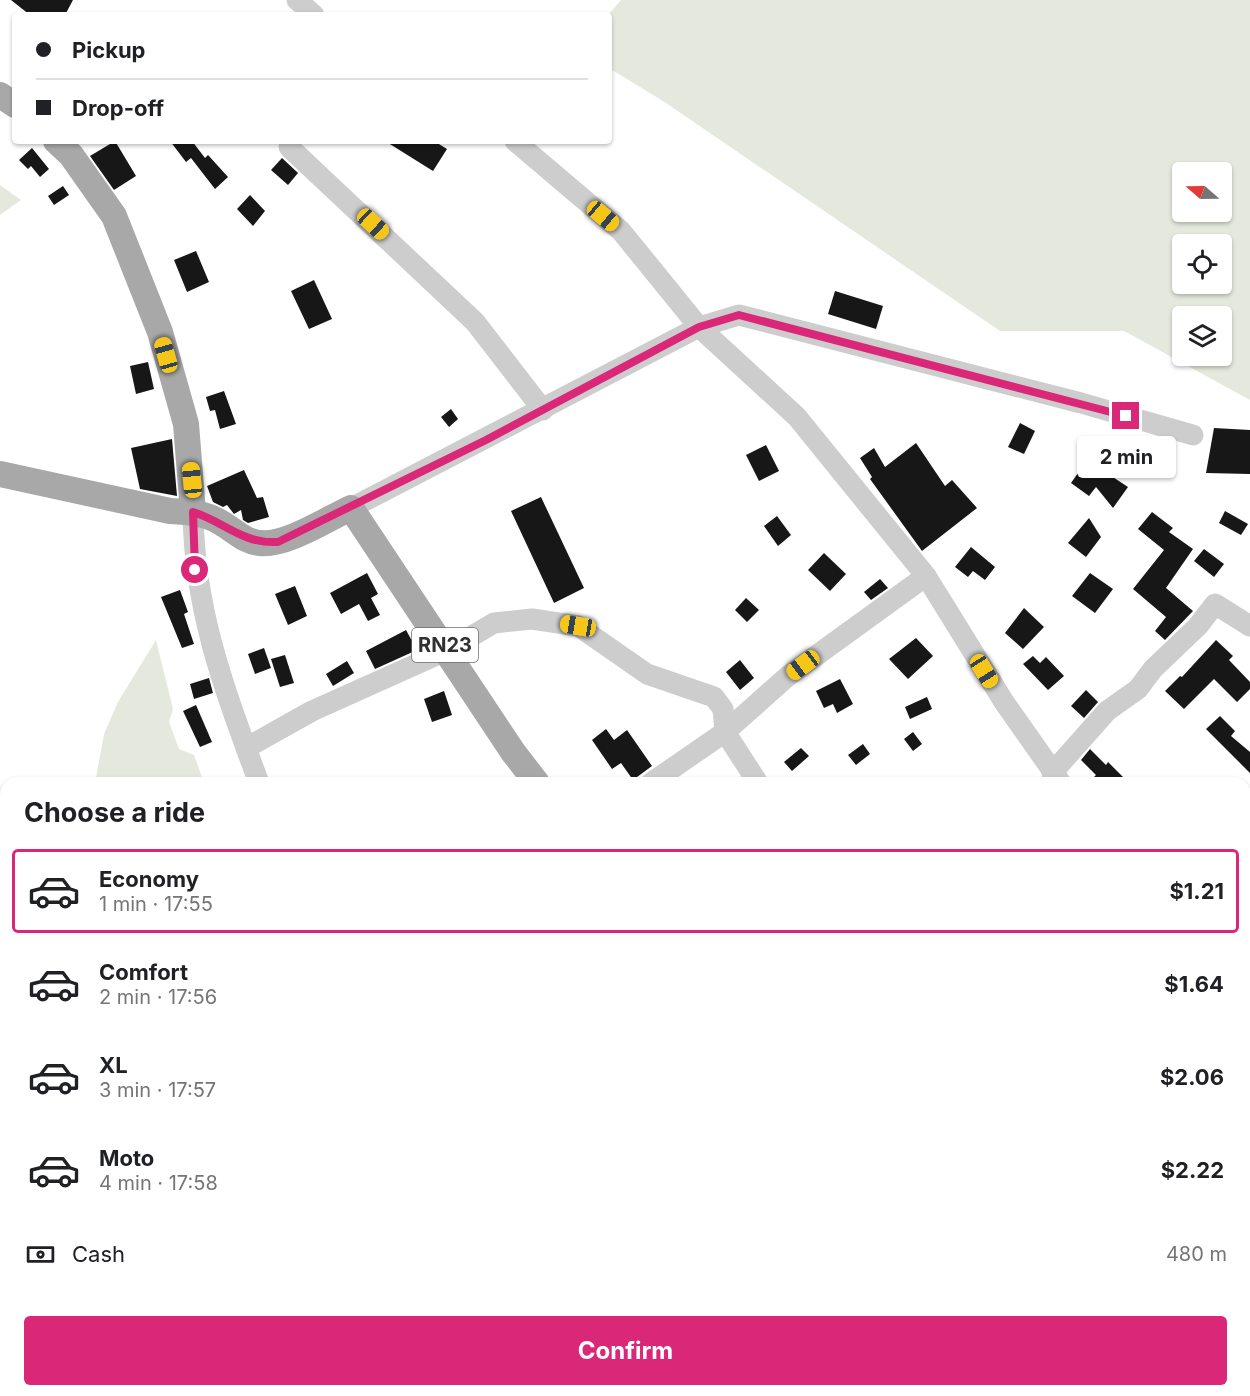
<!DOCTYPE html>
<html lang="en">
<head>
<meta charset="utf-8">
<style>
  body { margin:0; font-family:Inter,sans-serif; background:#f6f6f6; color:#202124; height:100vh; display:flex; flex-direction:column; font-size:22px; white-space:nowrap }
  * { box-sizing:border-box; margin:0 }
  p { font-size:20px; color:#757577 }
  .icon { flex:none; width:33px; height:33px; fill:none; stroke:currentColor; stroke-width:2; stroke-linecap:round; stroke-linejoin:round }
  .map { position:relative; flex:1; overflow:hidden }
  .panel { position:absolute; left:0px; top:777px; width:1251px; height:620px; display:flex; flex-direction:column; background:#fff; border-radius:18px 18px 0 0; box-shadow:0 2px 4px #0004 }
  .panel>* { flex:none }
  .guide { position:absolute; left:12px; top:12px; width:600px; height:132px; border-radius:6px; box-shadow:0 2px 4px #0004; display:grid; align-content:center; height:132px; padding:0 24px; background:#fff }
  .needle { width:39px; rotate:290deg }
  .tools { position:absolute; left:1172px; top:162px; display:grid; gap:12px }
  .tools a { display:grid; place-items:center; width:60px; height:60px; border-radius:6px; background:#fff; box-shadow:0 2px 4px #0004; font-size:30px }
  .end { position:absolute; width:27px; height:27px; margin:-14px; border:8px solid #db2777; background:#fff; box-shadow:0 0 0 3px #fff }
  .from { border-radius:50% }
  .bubble { position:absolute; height:42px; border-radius:6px; background:#fff; box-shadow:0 2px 4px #0004; font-size:20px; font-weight:700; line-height:42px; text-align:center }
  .car { position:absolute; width:18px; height:36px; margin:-18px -9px; border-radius:8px; box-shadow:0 0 4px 2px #0007; background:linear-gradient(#f5c518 24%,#345 0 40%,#f5c518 0 76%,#345 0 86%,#f5c518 0) }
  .guide b { display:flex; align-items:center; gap:21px; height:57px; font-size:22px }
  .guide b+b { border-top:2px solid #e0e0e0 }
  .guide i { width:15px; height:15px; background:#202124 }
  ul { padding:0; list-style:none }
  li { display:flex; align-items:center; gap:18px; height:84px; margin:0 12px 9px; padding:0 12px; border:3px solid transparent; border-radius:6px }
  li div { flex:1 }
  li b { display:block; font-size:22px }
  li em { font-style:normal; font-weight:700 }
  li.active { border-color:#db2777 }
  li>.icon { width:54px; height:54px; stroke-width:1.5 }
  h2 { padding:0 24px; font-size:27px; line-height:72px }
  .pay { display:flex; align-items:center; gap:15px; height:66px; padding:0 24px; font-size:22px }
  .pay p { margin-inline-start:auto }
  .button { display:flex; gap:12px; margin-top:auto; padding:12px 24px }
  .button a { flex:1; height:69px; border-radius:6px; background:#db2777; color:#fff; font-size:24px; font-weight:700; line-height:69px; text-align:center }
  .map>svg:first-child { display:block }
  .green { fill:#e5e9dd; fill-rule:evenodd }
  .water { fill:#cbe0e8 }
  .building { fill:#171717 }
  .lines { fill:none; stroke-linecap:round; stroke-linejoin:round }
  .minor { stroke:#cdcdcd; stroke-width:21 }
  .major { stroke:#a8a8a8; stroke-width:26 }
  .route { stroke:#db2777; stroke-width:8 }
  .labels { text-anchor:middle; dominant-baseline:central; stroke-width:6; stroke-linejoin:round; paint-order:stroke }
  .shield { fill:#fff; stroke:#6e6e6e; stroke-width:1.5 }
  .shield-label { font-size:20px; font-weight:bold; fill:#303030 }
</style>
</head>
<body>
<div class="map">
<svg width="1250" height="1396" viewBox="0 0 1250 1396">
  <rect width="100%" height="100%" fill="#fff"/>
  <!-- green -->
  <g class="green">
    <path d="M621,0h629v400l-126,-69h-124l-334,-228 -57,-35 -1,-53zM1182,172h39v40h-39zM1221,244v40h-39v-40zM1182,316h39v40h-39z"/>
    <path d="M0,185l21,15 -21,15z"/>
    <path d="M156,640l17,69 -4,13 10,27 15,6 10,28h-109l9,-49 14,-32z"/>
    <path d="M0,1191l6,1v198l168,1 -1,5h-173z"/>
    <path d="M236,1390h136l1,6h-140z"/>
  </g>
  <!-- water -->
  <path class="water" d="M174,1391v-1l62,1 -3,5h-60z"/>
  <!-- building -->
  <g class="building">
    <path d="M11,0h62l-8,15h-35z"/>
    <path d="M115,141l21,35 -22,14 -24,-34z"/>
    <path d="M170,141h22l13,17 3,-3 20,22 -13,12 -24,-31 -5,4z"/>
    <path d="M385,141h49l13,8 -14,22z"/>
    <path d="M32,148l17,21 -9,8 -9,-11 -3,3 -9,-9z"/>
    <path d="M282,158l16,15 -10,12 -17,-15z"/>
    <path d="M63,186l6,9 -15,10 -6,-9z"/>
    <path d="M250,195l15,16 -12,15 -16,-17z"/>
    <path d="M196,251l13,31 -22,10 -13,-32z"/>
    <path d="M314,280l18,39 -23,10 -18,-38z"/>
    <path d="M835,291l48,15 -7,23 -48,-15z"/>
    <path d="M148,362l6,27 -18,5 -6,-28z"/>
    <path d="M224,391l12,33 -16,5 -5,-19 -5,1 -4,-14z"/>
    <path d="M451,409l7,10 -9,8 -8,-10z"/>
    <path d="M1020,423l15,8 -11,23 -16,-7z"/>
    <path d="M1214,428l36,2v44l-44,-1z"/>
    <path d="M172,439l5,57 -37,-7 -9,-41z"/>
    <path d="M916,443l29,43 7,-6 25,28 -55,43 -52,-72 2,-2 -12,-19 14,-10 11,19z"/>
    <path d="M766,445l13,26 -20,10 -13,-26z"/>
    <path d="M1087,460l41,27 -15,21 -17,-21 -7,9 -18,-13z"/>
    <path d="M244,470l13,28 6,-1 6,20 -21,6 -5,-3 -2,-10 -7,4 -7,-9 -4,2 -10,-5 -6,-16z"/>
    <path d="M541,497l43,91 -30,15 -43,-92z"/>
    <path d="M1225,511l23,13 -7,11 -22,-12z"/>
    <path d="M1152,512l21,16 -4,4 24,17 -27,39 27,23 -28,29 -10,-9 11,-14 -33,-28 31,-39 -26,-21z"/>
    <path d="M777,516l14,19 -13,11 -14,-20z"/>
    <path d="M1089,518l12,19 -15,20 -18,-14z"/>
    <path d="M971,547l24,20 -10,13 -12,-9 -5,6 -13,-10z"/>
    <path d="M1204,549l20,15 -10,13 -20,-16z"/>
    <path d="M824,553l22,21 -16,17 -22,-21z"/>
    <path d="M367,573l11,21 -7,4 9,17 -12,6 -9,-17 -18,10 -11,-21z"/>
    <path d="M1090,573l23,16 -18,24 -23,-17z"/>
    <path d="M880,579l8,9 -17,12 -7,-8z"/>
    <path d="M295,586l12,30 -19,9 -13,-31z"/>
    <path d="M180,590l8,22 -4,2 10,30 -12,4 -21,-51z"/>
    <path d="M746,598l13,12 -12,12 -12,-12z"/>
    <path d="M1024,608l20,19 -21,22 -18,-16z"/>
    <path d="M406,630l11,20 -42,19 -9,-18z"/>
    <path d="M916,638l17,18 -25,23 -19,-20z"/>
    <path d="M1216,640l17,16 -4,4 21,22v7l-13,13 -23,-23 -30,30 -19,-18 15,-15 2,1z"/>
    <path d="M264,648l7,20 -16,6 -7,-20z"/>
    <path d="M285,655l9,28 -14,4 -9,-28z"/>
    <path d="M1033,656l7,7 6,-6 18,19 -16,14 -25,-26z"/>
    <path d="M740,660l14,18 -14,12 -14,-18z"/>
    <path d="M347,661l7,12 -21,13 -7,-12z"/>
    <path d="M209,678l4,15 -19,6 -4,-15z"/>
    <path d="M840,679l13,25 -16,9 -4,-9 -9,4 -8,-17z"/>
    <path d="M1086,690l12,12 -14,16 -13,-12z"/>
    <path d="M444,691l8,24 -20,7 -8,-23z"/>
    <path d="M927,697l5,12 -22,10 -5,-12z"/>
    <path d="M196,705l16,37 -12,5 -17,-36z"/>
    <path d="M1220,716l15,15 -4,5 19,16v21l-44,-44z"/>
    <path d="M606,729l8,11 13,-10 25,36 -19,14 -12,-17 -9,6 -20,-29z"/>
    <path d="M913,732l9,12 -9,7 -9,-12z"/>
    <path d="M863,744l7,10 -14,11 -8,-10z"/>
    <path d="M801,748l8,8 -17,15 -8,-9z"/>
    <path d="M1090,749l16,16 2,-3 21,21h-41l8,-8 -15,-15z"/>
  </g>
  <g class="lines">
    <!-- minor -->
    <g class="minor">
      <path d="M297,0l17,15"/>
      <path d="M515,141l106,90 78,96 98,90 129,159 78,126 57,81"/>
      <path d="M289,147l186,175 68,88"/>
      <path d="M351,508l348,-181 40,-12 342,88 112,32"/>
      <path d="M193,512c1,99 32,179 66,271"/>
      <path d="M246,748l66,-37 136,-61 46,-27 38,-4 46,7 69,48 67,23 9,12 2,23 33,51"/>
      <path d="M1052,773l55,-62 31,-22 15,-20 45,-43 17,-22 35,22"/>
      <path d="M651,783l74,-51 63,-56 138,-100"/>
      <path d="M1245,887l5,-6"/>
      <path d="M1245,955l5,3"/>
      <path d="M1245,1315l5,-4"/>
      <path d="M443,1390l2,6"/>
      <path d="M612,1390l1,6"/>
    </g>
    <!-- major -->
    <g class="major">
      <path d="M0,95l15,10"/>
      <path d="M56,141l15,14 43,61 46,116 26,92 7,88"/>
      <path d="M0,474l170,37c19,1 37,2 53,13 12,7 22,18 37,19 26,3 67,-24 91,-35l162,244 24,31"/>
      <path d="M990,1390l5,6"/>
    </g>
  </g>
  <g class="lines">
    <!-- route -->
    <path class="route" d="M195,570l-2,-58c32,10 49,32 85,30l208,-102 213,-113 40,-12 387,101"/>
  </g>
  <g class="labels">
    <!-- shield labels -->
    <rect class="shield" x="412" y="628" width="66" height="34" rx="4.5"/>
    <g class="shield-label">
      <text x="445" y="645">RN23</text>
    </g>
  </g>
</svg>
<div class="tools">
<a><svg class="needle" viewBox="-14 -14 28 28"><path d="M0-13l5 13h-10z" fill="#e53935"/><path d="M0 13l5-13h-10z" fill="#757577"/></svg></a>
<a><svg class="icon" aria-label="locate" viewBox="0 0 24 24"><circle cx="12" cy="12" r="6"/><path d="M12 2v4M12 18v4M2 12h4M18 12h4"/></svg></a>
<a><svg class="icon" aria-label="layers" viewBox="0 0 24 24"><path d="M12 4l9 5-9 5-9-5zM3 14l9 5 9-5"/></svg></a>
</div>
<i class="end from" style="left:195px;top:570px"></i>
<i class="end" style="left:1126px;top:416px"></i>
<div class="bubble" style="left:1077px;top:436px;width:99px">2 min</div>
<i class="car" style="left:603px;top:216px;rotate:130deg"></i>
<i class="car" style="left:373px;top:224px;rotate:133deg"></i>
<i class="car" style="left:166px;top:355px;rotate:344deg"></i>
<i class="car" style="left:192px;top:480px;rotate:354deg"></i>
<i class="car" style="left:578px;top:626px;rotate:280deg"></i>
<i class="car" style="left:803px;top:665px;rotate:233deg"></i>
<i class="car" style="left:984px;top:671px;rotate:148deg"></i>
<div class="guide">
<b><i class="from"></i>Pickup</b>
<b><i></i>Drop-off</b>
</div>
<section class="panel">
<h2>Choose a ride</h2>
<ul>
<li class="active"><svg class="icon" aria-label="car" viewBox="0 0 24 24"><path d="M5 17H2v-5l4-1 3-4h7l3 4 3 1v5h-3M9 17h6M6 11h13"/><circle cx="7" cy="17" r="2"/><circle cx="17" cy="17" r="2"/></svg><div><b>Economy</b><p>1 min · 17:55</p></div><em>$1.21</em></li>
<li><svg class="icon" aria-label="car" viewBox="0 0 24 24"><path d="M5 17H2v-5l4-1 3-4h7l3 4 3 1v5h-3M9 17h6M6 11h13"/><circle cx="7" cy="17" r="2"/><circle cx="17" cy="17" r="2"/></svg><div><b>Comfort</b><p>2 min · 17:56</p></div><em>$1.64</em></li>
<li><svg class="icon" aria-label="car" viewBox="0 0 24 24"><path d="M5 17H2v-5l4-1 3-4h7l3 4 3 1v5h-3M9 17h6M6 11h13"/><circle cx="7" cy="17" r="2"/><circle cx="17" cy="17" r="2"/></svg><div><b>XL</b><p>3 min · 17:57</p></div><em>$2.06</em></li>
<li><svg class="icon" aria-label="car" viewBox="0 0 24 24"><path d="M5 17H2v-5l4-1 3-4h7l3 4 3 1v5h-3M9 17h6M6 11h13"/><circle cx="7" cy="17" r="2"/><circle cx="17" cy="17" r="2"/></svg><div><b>Moto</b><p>4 min · 17:58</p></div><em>$2.22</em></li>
</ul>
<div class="pay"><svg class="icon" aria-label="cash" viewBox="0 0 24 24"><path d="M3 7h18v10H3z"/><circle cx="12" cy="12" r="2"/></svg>Cash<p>480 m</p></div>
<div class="button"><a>Confirm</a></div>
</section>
</div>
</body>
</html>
